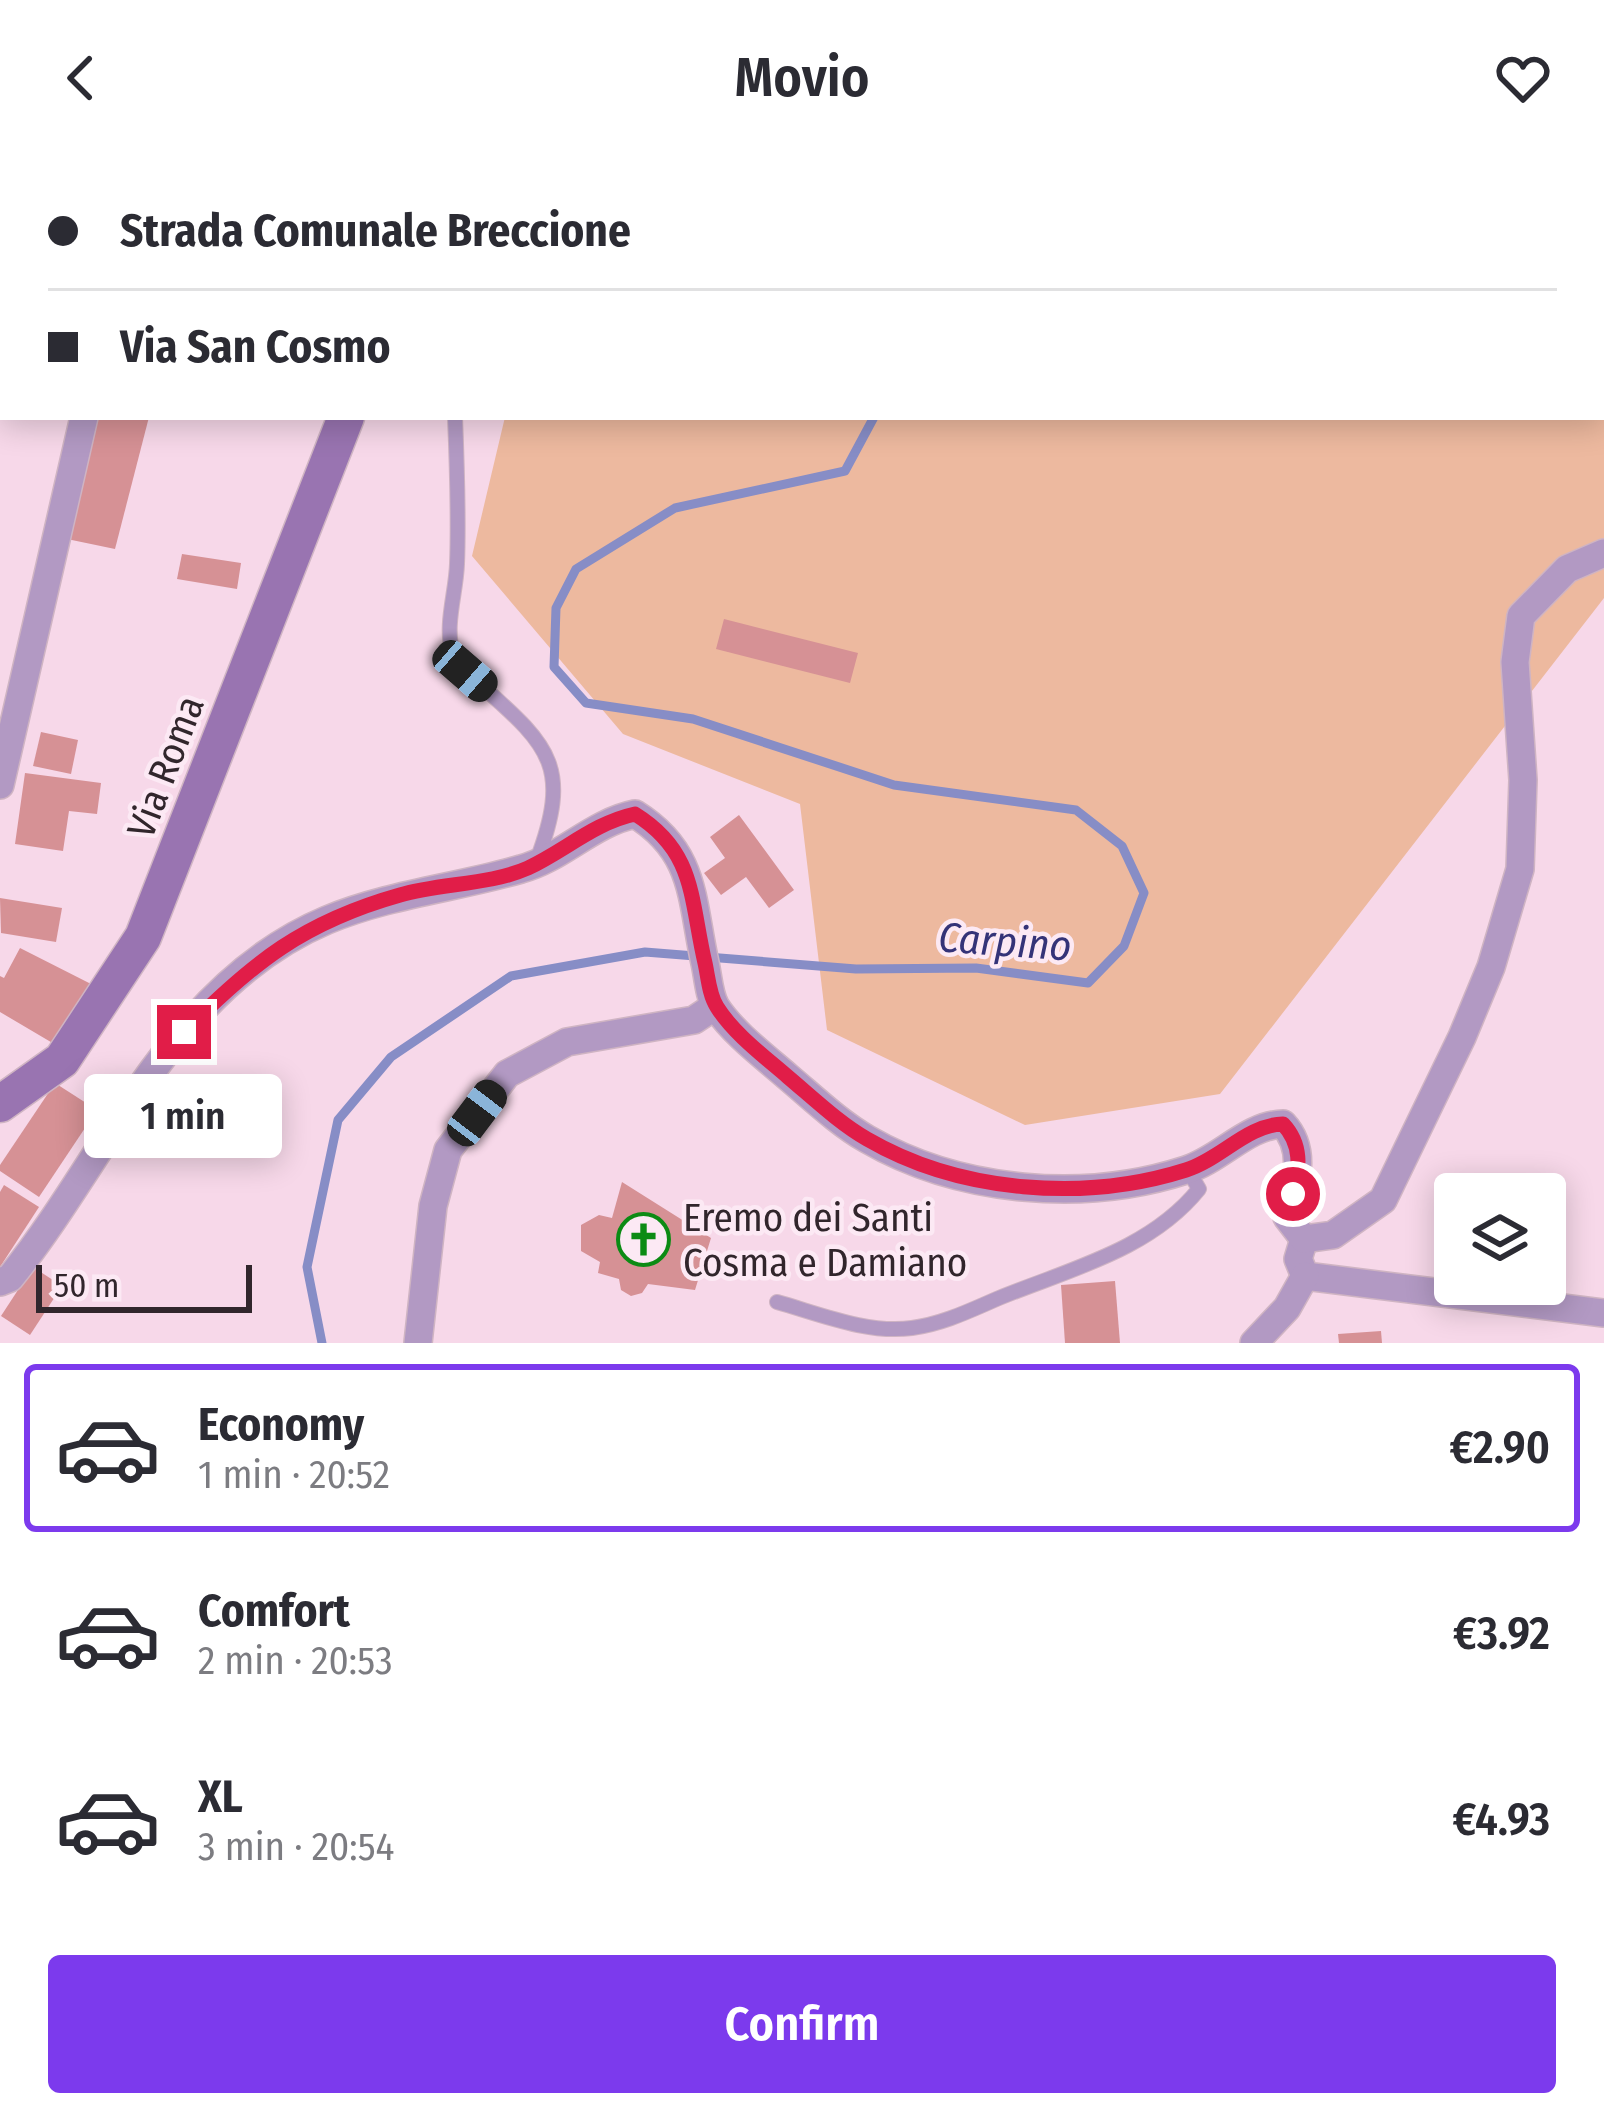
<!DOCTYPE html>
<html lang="en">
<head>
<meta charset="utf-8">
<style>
  body { margin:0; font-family:"Fira Sans Condensed",sans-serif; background:#f2f2f3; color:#2b2b33; height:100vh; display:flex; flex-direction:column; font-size:45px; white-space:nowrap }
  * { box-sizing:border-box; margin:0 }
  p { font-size:39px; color:#7c7c81 }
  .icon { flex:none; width:66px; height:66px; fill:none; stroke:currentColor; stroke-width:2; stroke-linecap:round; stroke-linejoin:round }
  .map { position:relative; height:1187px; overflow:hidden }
  .sheet { display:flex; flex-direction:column; background:#fff; flex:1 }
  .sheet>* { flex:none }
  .top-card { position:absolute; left:0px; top:0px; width:1605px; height:264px; box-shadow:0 6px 30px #0003; display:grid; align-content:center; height:264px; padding:0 48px; background:#fff }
  .tools { position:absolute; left:1434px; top:1017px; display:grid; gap:24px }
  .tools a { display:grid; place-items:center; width:132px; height:132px; border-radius:12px; background:#fff; box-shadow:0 6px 30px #0003; font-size:60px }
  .scale { position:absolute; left:36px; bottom:30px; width:216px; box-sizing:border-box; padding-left:12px; border:6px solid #31262c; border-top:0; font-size:33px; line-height:42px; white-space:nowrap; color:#31262c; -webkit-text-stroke:9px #fce9f4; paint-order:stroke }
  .end { position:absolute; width:54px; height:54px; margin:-27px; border:15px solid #e11d48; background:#fff; box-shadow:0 0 0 6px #fff }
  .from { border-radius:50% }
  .bubble { position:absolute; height:84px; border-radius:12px; background:#fff; box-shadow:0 6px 30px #0003; font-size:39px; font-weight:600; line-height:84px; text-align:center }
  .car { position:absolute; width:36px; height:72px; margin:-36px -18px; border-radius:15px; box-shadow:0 0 9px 3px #0007; background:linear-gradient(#222 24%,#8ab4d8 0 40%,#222 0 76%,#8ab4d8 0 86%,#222 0) }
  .top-card b { display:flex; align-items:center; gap:42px; height:114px; font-size:45px }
  .top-card b+b { border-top:3px solid #e1e1e2 }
  .top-card i { width:30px; height:30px; background:#2b2b33 }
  ul { padding:21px 0 0; list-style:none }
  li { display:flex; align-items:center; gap:36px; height:168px; margin:0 24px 18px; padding:0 24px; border:6px solid transparent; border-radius:12px }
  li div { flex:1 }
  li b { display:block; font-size:45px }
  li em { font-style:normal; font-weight:600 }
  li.active { border-color:#7c3aed }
  li>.icon { width:108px; height:108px; stroke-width:1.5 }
  .action { display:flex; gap:24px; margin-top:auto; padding:24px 48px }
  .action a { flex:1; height:138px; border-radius:12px; background:#7c3aed; color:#fff; font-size:48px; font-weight:600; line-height:138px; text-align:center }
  header { display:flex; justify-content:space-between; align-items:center; height:156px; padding:0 48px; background:#fff; font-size:54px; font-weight:600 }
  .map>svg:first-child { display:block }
  .green { fill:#edb99f }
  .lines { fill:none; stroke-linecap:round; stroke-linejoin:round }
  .stream { stroke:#878dc6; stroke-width:9 }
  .building { fill:#d69195 }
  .lane-casing { stroke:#cfb4c3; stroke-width:16 }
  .street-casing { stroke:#cfb4c3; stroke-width:30 }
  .secondary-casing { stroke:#cfb4c3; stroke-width:39 }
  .lane { stroke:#b299c3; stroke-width:14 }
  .street { stroke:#b299c3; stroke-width:27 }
  .secondary { stroke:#9974b1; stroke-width:36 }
  .route { stroke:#e11d48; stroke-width:15 }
  .labels { text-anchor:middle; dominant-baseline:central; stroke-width:9; stroke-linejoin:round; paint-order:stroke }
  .street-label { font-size:39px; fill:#31262c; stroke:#fce9f4 }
  .poi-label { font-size:39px; fill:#31262c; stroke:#fce9f4; text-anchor:start }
  .water-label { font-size:42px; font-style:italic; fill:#343378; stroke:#fce9f4 }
</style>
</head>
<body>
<header><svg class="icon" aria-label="back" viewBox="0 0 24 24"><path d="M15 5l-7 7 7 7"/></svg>Movio<svg class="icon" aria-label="heart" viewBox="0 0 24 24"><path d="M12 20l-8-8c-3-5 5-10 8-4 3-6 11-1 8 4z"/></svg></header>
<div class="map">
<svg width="1604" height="1187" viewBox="0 0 1604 1187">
  <rect width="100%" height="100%" fill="#f7d8e9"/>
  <!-- green -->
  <path class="green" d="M949,0h655v442l-384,496 -195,31 -198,-95 -27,-226 -177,-70 -151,-178 33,-139h1097v-258h-656z"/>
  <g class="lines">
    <!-- stream -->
    <g class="stream">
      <path d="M1141,3l8,-3"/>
      <path d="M322,1187l-15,-76 31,-147 53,-63 120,-81 134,-24 211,17 120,-1 112,15 36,-37 20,-53 -22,-47 -46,-36 -182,-25 -201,-66 -107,-16 -32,-36 2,-59 20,-39 99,-61 170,-37 29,-54"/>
    </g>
  </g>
  <!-- building -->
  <g class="building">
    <path d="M96,261h53l-34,132 -48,-10z"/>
    <path d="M182,398l59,9 -4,26 -60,-10z"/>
    <path d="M724,463l134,34 -8,30 -134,-34z"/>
    <path d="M41,576l37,8 -7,34 -38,-8z"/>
    <path d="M25,617l76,10 -4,31 -28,-3 -6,40 -48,-7z"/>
    <path d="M739,659l55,75 -25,18 -23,-31 -25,18 -17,-22 21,-15 -15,-21z"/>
    <path d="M0,742l62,10 -6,34 -55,-9z"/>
    <path d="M20,792l73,37 -32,63 -61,-36v-36l4,2z"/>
    <path d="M55,927l42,27 -58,87 -39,-26v-6z"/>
    <path d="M622,1026l89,56 -16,52 -47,-6 -6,9 -11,3 -10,-6 -2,-11 -21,-6 2,-11 -19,-11v-26l18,-10 13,3z"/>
    <path d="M4,1029l35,22 -39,60v-75z"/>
    <path d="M33,1111l29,19 -32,49 -29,-19z"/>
    <path d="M1115,1125l5,62h-55l-4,-58z"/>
    <path d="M1381,1175l1,12h-43l-1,-9z"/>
  </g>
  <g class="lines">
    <defs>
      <g id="lane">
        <path d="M456,3v-3"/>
        <path d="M455,261c2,49 4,98 2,147 -1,30 -13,61 -4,91 4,13 20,23 31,33 67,59 87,81 53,172"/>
        <path d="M777,1146c43,12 90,32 135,26 31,-4 59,-18 87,-30 71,-29 151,-48 200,-109l-11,-19"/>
      </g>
      <g id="street">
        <path d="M170,3v-3"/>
        <path d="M370,3v-3"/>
        <path d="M0,629l84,-368"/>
        <path d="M1304,1083l-6,20 7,17 299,37"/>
        <path d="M0,1126l10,-4c99,-122 162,-293 317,-358 63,-26 129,-32 194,-51 41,-11 71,-46 114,-55 61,38 56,85 70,149 3,13 4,33 11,44 17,26 49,50 72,70 25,21 51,46 79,62 93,54 218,64 319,31 35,-11 61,-45 97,-46 25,27 12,61 4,93l17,22 29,-4 50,-35 79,-163 29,-70 29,-98 3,-89 -8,-118 6,-46 46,-47 37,-16"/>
        <path d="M418,1187l15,-137 15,-56 59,-76 60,-32 127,-22 21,-14"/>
        <path d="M1254,1187l33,-35 18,-32"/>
      </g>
      <g id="secondary">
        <path d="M410,3v-3"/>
        <path d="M0,948l62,-44 81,-123 203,-520"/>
      </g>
    </defs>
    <!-- lane casing -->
    <use href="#lane" class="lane-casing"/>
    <!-- street casing -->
    <use href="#street" class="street-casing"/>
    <!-- secondary casing -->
    <use href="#secondary" class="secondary-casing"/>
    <!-- lane -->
    <use href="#lane" class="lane"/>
    <!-- street -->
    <use href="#street" class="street"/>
    <!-- secondary -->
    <use href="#secondary" class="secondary"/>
  </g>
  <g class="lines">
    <!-- route -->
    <path class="route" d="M184,876c69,-70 120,-110 216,-137 41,-12 90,-10 128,-27 38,-18 66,-45 107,-54 61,38 55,85 70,149 3,13 4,32 12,44 16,26 48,50 71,70 25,21 51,46 79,62 93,54 218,63 319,31 35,-11 61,-45 97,-46 19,20 17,44 10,70"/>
  </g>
  <!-- icons -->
  <defs>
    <symbol id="church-ring" viewBox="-11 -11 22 22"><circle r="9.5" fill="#fce9f4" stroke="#0c8b14" stroke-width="1.5"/><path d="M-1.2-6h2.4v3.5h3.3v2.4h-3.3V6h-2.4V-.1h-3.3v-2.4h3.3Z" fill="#0c8b14"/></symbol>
  </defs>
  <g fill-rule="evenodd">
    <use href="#church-ring" x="614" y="1054" width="59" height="59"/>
  </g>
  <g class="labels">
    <!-- street labels -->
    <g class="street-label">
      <text transform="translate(166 611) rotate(-69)">Via Roma</text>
    </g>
    <!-- poi labels -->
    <g class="poi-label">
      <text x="683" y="1062">Eremo dei Santi<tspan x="683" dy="45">Cosma e Damiano</tspan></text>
    </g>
    <!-- water labels -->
    <g class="water-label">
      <text transform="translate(1005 786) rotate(4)">Carpino</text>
    </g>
  </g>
</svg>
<div class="tools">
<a><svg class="icon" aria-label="layers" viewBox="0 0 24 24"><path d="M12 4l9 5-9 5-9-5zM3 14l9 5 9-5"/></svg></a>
</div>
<div class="scale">50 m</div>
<i class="end from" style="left:1293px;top:1038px"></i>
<i class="end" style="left:184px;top:876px"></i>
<div class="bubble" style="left:84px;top:918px;width:198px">1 min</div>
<i class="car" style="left:465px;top:515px;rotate:131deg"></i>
<i class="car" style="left:477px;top:957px;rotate:37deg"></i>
<div class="top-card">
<b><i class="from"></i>Strada Comunale Breccione</b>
<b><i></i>Via San Cosmo</b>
</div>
</div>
<section class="sheet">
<ul>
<li class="active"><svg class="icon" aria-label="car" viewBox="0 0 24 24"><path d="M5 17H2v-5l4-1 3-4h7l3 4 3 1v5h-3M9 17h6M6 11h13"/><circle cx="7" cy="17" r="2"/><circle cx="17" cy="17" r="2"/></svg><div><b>Economy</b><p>1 min · 20:52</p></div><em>€2.90</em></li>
<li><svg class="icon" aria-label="car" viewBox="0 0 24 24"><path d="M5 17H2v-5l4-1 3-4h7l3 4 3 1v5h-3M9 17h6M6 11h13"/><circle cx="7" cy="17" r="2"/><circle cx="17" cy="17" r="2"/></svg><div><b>Comfort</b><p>2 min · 20:53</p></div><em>€3.92</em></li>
<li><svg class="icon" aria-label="car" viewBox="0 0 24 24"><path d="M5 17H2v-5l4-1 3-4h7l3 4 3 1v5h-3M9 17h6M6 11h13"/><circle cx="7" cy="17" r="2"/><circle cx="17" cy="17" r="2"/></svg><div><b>XL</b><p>3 min · 20:54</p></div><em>€4.93</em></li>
</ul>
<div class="action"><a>Confirm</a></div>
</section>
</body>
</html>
